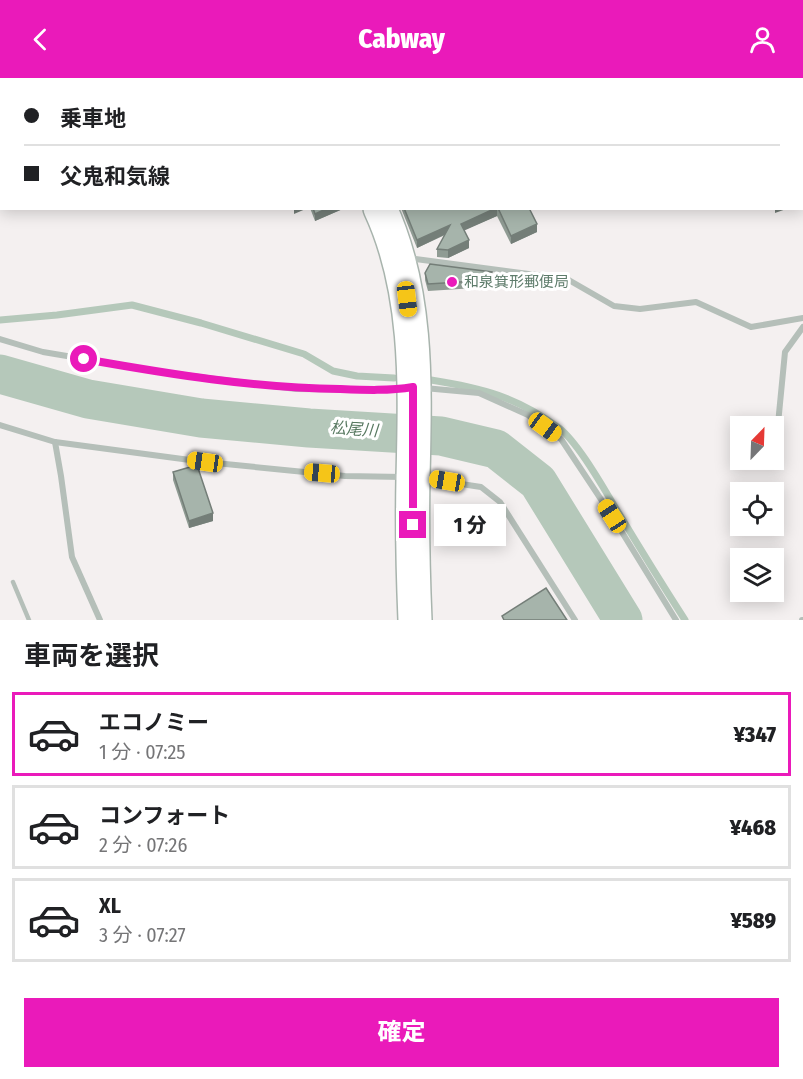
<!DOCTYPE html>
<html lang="ja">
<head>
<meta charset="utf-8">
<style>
  body { margin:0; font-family:"Fira Sans Condensed","Noto Sans JP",sans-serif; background:#f2f2f2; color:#202124; height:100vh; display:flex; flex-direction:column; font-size:22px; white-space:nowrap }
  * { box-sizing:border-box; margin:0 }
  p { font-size:20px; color:#757577 }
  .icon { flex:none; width:33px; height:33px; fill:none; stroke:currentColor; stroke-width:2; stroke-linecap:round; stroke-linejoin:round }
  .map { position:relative; height:542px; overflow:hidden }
  .details { display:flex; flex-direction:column; background:#fff; flex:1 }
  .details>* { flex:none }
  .banner { position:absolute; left:0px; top:0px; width:804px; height:132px; box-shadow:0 3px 15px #0003; display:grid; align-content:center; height:132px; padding:0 24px; background:#fff }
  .needle { width:39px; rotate:23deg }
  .controls { position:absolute; left:730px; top:338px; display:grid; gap:12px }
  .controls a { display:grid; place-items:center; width:54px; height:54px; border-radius:0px; background:#fff; box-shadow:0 3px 15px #0003; font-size:30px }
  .end { position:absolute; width:27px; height:27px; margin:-14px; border:8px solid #ea1aba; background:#fff; box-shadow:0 0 0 3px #fff }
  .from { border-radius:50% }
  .bubble { position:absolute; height:42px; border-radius:0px; background:#fff; box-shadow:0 3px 15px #0003; font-size:20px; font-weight:800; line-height:42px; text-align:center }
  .car { position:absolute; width:18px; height:36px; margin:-18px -9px; border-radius:8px; box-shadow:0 0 4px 2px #0007; background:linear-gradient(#f5c518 24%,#345 0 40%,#f5c518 0 76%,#345 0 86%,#f5c518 0) }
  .banner b { display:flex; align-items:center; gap:21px; height:57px; font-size:22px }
  .banner b+b { border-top:2px solid #e0e0e0 }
  .banner i { width:15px; height:15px; background:#202124 }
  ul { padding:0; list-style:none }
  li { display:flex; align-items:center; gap:18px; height:84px; margin:0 12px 9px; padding:0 12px; border:3px solid #e0e0e0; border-radius:0px }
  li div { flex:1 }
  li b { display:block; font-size:22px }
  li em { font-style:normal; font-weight:800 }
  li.active { border-color:#ea1aba }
  li>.icon { width:54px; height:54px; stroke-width:1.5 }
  h2 { padding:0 24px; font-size:27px; line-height:72px }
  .cta { display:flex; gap:12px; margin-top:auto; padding:12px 24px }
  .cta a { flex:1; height:69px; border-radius:0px; background:#ea1aba; color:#fff; font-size:24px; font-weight:800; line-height:69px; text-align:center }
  header { display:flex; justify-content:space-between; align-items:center; height:78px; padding:0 24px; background:#ea1aba; color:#fff; font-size:27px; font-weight:800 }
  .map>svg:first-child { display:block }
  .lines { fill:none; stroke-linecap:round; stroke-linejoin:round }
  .stream { stroke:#b5c8ba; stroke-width:7 }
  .river { stroke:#b5c8ba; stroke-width:39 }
  .secondary-casing { stroke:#a8b4ad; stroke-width:36 }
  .service { stroke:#b5bfb9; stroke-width:4.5 }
  .minor { stroke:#b5bfb9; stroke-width:6 }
  .secondary { stroke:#fff; stroke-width:33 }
  .wall { fill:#8f9b93 }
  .shaded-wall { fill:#747e78 }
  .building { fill:#a6b4ab; stroke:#747e78; stroke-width:1.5 }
  .route { stroke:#ea1aba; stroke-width:8 }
  .poi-dot { fill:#ea1aba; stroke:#fff; stroke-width:2 }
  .labels { text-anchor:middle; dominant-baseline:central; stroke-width:6; stroke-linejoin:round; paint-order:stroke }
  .poi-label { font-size:15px; fill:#5e7c6b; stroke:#fff; text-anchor:start }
  .water-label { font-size:16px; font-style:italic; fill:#587961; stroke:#fff }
</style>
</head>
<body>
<header><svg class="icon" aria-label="back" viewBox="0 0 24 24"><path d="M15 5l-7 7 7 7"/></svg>Cabway<svg class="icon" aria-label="person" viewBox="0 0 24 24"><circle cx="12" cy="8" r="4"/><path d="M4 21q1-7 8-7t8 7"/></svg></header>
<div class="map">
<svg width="803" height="542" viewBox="0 0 803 542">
  <rect width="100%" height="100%" fill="#f4f0f0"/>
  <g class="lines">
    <!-- stream -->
    <g class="stream">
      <path d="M0,242l57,-5 75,-10 69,18 103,31 29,17 24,5 37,2"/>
      <path d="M431,302c51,8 86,17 128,48 18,14 41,54 53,74 24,40 48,79 73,118"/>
    </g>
    <!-- river -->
    <path class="river" d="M0,296l88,25 113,19 108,10 132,8 55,13 42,33 85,138"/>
    <defs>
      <g id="secondary">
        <path d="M319,0l1,2"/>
        <path d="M380,130c39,84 35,180 33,270 -1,47 0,95 2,142"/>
      </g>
    </defs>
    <!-- secondary casing -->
    <use href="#secondary" class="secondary-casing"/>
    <!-- service -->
    <path class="service" d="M13,504l16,38"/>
    <!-- minor -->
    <g class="minor">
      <path d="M286,2l3,-2"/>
      <path d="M487,2l4,-2"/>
      <path d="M0,107l2,3"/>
      <path d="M0,122l2,-1"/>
      <path d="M408,180l159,21 47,27 26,3 56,-7 55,25 52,-9"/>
      <path d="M0,261l43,13 125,21 128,16 98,1 11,-2"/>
      <path d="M424,310l55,5 49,22 33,24 51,77 64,104"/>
      <path d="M0,347l55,17 150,20 140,14 58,1"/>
      <path d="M55,364l6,34 11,81 28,63"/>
      <path d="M774,387l11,-113 18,-25"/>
      <path d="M422,400l59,9 19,15 75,118"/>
      <path d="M802,542h1"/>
    </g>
    <!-- secondary -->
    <use href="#secondary" class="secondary"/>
  </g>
  <!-- wall -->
  <g class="wall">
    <path d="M310,130h35l-30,13z"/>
    <path d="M401,130h128l8,24 -26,12 -14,-28 -33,14 5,18 -21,10 -11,-1v-8l8,-14 -28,13z"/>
    <path d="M492,194l-1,15 -63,4 -3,-11v-7z"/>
    <path d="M173,394l40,49 -24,7 -16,-48z"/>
  </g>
  <!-- shaded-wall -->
  <g class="shaded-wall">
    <path d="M294,130h14l-14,6z"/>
    <path d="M328,130h17l-30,13v-7z"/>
    <path d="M496,130h1v8l-36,16v-8z"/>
    <path d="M775,130h14l-14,5z"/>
    <path d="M537,146v8l-26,12v-8z"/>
    <path d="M450,147v7l-33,16v-8z"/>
    <path d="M469,162v8l-21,10v-8z"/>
    <path d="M213,435v8l-24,7v-7z"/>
  </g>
  <!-- building -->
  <g class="building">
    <path d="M802,7h1l-1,108z"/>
    <path d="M313,130h15l-13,6z"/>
    <path d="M404,130h92l-35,16 8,16 -21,10 -11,-1 13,-24 -33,15z"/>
    <path d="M498,130h31l8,16 -26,12z"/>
    <path d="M430,186l62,8 -1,8 -63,4 -3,-11z"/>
    <path d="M197,387l16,48 -24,8 -16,-49z"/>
    <path d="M546,510l21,32h-63l-2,-4z"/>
  </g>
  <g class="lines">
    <!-- route -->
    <path class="route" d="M84,281c85,15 170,29 256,30 25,1 49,2 73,-2v138"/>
  </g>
  <!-- markers -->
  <circle class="poi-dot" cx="452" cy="204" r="6"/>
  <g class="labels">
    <!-- poi labels -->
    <g class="poi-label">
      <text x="464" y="204">和泉箕形郵便局</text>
    </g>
    <!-- water labels -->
    <g class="water-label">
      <text transform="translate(354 351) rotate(4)">松尾川</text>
    </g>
  </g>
</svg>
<div class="controls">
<a><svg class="needle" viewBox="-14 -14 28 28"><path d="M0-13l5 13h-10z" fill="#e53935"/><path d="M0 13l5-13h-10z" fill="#757577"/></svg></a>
<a><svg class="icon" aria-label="locate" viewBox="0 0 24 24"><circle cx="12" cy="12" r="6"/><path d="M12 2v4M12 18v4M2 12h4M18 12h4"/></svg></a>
<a><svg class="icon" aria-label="layers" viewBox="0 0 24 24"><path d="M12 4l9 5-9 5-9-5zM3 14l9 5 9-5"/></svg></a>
</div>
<i class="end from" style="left:84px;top:281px"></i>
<i class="end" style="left:413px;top:447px"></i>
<div class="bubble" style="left:434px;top:426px;width:72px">1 分</div>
<i class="car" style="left:407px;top:221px;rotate:173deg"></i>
<i class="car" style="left:545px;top:349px;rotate:126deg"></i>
<i class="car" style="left:205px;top:384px;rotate:278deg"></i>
<i class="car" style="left:322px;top:395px;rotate:275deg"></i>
<i class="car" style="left:447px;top:403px;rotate:280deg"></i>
<i class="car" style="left:612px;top:438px;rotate:327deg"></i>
<div class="banner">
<b><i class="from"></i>乗車地</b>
<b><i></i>父鬼和気線</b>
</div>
</div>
<section class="details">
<h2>車両を選択</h2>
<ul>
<li class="active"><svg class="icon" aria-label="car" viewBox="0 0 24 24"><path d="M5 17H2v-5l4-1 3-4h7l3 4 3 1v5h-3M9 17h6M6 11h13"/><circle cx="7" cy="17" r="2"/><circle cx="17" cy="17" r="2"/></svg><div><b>エコノミー</b><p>1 分 · 07:25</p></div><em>¥347</em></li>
<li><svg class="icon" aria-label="car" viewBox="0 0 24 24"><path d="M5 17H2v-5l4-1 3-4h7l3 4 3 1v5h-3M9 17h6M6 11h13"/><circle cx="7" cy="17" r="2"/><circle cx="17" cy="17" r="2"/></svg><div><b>コンフォート</b><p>2 分 · 07:26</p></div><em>¥468</em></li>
<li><svg class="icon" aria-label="car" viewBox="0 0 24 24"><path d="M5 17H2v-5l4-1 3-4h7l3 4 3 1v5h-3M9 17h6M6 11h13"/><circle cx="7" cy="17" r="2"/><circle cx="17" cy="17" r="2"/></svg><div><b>XL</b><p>3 分 · 07:27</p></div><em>¥589</em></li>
</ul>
<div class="cta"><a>確定</a></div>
</section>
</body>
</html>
